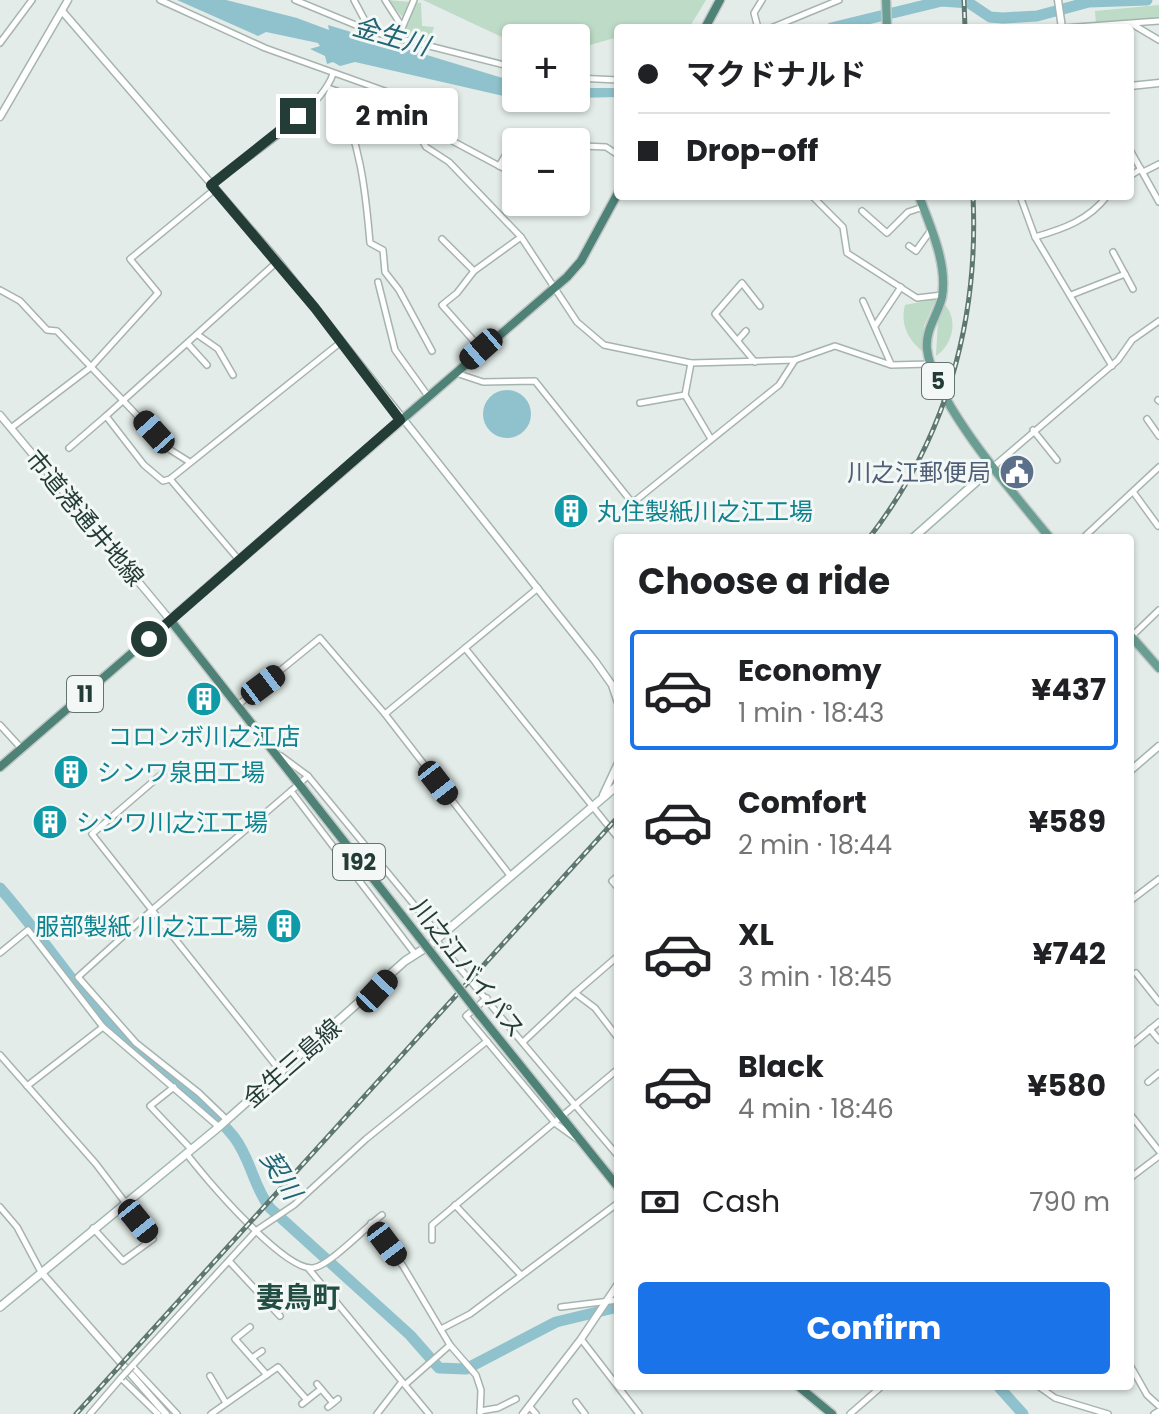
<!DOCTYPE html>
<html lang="en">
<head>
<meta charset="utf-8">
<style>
  body { margin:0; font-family:Poppins,"Noto Sans JP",sans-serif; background:#f6f6f6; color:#202124; height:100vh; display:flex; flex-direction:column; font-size:30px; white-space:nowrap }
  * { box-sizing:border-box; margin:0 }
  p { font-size:26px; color:#757577 }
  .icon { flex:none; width:44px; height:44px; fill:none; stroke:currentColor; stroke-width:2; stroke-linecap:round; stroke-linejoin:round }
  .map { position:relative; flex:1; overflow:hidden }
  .panel { position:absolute; left:614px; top:534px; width:520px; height:856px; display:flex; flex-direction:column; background:#fff; border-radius:8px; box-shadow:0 2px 6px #0004 }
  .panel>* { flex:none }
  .banner { position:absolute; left:614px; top:24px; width:520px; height:176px; border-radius:8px; box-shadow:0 2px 6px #0004; display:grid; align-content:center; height:176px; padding:0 24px; background:#fff }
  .controls { position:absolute; left:502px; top:24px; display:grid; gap:16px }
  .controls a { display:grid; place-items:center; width:88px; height:88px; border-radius:8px; background:#fff; box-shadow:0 2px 6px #0004; font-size:40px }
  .end { position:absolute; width:36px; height:36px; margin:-18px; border:10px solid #243c36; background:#fff; box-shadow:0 0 0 4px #fff }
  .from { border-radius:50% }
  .bubble { position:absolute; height:56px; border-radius:8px; background:#fff; box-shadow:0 2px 6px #0004; font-size:26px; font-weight:700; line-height:56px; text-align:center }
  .car { position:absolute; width:24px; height:48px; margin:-24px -12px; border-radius:10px; box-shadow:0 0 6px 2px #0007; background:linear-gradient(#222 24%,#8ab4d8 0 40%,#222 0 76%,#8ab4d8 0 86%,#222 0) }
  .banner b { display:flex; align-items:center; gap:28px; height:76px; font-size:30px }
  .banner b+b { border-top:2px solid #e0e0e0 }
  .banner i { width:20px; height:20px; background:#202124 }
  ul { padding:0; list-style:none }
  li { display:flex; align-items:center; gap:24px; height:120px; margin:0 16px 12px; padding:0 8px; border:4px solid transparent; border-radius:8px }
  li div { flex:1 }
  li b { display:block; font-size:30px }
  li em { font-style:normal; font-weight:700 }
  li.on { border-color:#1a73e8 }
  li>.icon { width:72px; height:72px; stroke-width:1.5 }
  h2 { padding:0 24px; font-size:36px; line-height:96px }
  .pay { display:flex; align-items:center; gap:20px; height:88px; padding:0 24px; font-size:30px }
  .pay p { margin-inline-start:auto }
  .primary-button { display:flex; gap:16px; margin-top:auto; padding:16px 24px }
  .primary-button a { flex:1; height:92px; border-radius:8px; background:#1a73e8; color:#fff; font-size:32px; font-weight:700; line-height:92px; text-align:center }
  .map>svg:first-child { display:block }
  .green { fill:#bddbc6 }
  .water { fill:#8fc2cd }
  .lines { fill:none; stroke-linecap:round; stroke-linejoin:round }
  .river { stroke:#8fc2cd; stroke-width:11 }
  .minor-casing { stroke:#a6b4af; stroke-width:8 }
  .tertiary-casing { stroke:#a6b4af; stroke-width:9 }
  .secondary-casing { stroke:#a2b7b0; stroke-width:10 }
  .primary-casing { stroke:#c2c8c7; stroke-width:11 }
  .trunk-casing { stroke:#c2c8c7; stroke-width:11 }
  .minor { stroke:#fff; stroke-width:5 }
  .tertiary { stroke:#fff; stroke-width:6 }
  .secondary { stroke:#fff; stroke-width:7 }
  .primary { stroke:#6a9e92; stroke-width:8 }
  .trunk { stroke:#4e8277; stroke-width:8 }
  .rail-casing { stroke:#5e7771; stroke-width:5 }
  .rail { stroke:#f3f8f6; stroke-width:2; stroke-dasharray:6; stroke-linecap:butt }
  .minor-bridge-casing { stroke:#a6b4af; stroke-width:8; stroke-linecap:butt }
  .trunk-bridge-casing { stroke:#c2c8c7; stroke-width:11; stroke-linecap:butt }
  .minor-bridge { stroke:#fff; stroke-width:5 }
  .trunk-bridge { stroke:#4e8277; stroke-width:8 }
  .route { stroke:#243c36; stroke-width:10 }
  .labels { text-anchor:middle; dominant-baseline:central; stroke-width:6; stroke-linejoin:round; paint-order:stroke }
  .shield { fill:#f3f8f6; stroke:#627470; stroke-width:2 }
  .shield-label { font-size:22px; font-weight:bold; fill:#243c36 }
  .service-label { font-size:24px; fill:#4e5e75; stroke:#f3f8f6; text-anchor:end }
  .culture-label { font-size:24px; fill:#0d838f; stroke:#f3f8f6; text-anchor:start }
  .street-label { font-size:24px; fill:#243c36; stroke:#f3f8f6 }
  .water-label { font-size:26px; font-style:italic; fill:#226574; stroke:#f3f8f6 }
  .quarter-label { font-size:28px; font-weight:bold; fill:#214d43; stroke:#f3f8f6 }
</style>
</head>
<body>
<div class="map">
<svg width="1159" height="1414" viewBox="0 0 1159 1414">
  <rect width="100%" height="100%" fill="#e3ece8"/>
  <!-- green -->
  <g class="green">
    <path d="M388,0l33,3 1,23 12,1 -6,17 -23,-5 -1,-20z"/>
    <path d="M423,0h283l-17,28h-71v9l-42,12v-11l-70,1z"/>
    <path d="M1159,5v14l-63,5 -1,-13z"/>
    <path d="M936,299l-12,27 -2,25c-14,-12 -22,-27 -17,-46z"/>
    <path d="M945,305c14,16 7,40 -9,51l2,-35z"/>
  </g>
  <!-- water -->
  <g class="water">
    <path d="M177,0h49l71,18 32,12 -1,-5 188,57v16h37l-23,4 -175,-40 -15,4 -7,-4 -6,2 -2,-8 -15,-7 10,-3 -2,-3 -52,-11 -8,4z"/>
    <path d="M576,88h42v9l-42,1z"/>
    <circle cx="507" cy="414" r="24"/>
  </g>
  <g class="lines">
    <!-- river -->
    <g class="river">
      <path d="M831,28l111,-27 27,2 21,14 13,1 34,-2 52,-14 58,-2"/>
      <path d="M0,888c43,49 78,105 124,152 34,35 79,58 110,97 17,22 19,49 36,71l140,127 29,33 27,1 90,-47 62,-15"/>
      <path d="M998,1386l25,28"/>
    </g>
    <defs>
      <g id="minor">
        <path d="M160,0l105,48 131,47 30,52 23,15 72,75 56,85 27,23 87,18 104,-3 40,-14 56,19 39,-1"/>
        <path d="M295,0l75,31 146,37"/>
        <path d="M354,0l16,30"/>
        <path d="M385,0l16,25 1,15"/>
        <path d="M1132,24l27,16"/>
        <path d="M402,28l12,-28"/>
        <path d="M758,28l-4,-15 8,-13"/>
        <path d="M771,28l68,-28"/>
        <path d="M1063,28l96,-7"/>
        <path d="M0,43l32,-43"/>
        <path d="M576,78l42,2"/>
        <path d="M328,88l9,3c23,55 28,93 33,152l13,7 2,22 14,18 33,61"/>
        <path d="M414,125l18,5 84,45"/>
        <path d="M1130,150l29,52"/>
        <path d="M576,158l7,-12 23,1 12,8"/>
        <path d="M499,166l13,-22"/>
        <path d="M1143,172l16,-8"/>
        <path d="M1130,176l11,-7"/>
        <path d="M211,185c33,-26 109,-73 122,-111"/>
        <path d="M812,196l31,31 4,26 70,45 25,-3"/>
        <path d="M1020,196l15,41 77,129"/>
        <path d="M506,202l10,-18"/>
        <path d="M862,211l25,22 21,-21 15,-5"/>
        <path d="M1035,237c28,-8 54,-17 72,-41"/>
        <path d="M442,239l32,32"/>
        <path d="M909,246l7,5 15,-21"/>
        <path d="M1113,252l20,37"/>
        <path d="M278,261l-172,155 38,49 19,16 7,-2 171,-137"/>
        <path d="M378,282l17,68 33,46"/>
        <path d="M0,290l20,11 27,29 10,1 112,118 19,12"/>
        <path d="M1071,295l54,-21"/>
        <path d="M863,301l28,63"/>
        <path d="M875,326l26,-39"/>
        <path d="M198,335l20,14 15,26"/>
        <path d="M738,340l8,-9"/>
        <path d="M188,344l19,21"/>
        <path d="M481,349l-39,-44 15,-12 17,-22 47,-34"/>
        <path d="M755,362l-40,-48 27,-31 18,23"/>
        <path d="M456,373l27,9 52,-1 95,119 5,1 144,-116 16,-25"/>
        <path d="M685,395l6,-32"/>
        <path d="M1158,400l1,1"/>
        <path d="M640,403l45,-8 26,44"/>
        <path d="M1147,419l12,17"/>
        <path d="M11,428l80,-61 67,-74 -28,-34 85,-70"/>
        <path d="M1033,430l24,30"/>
        <path d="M69,448l37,-32"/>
        <path d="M993,467l125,-107 14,-20 27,-19"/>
        <path d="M170,479l69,81"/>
        <path d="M1134,493l24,33"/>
        <path d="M1083,538l76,-71"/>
        <path d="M1131,637l28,-27"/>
        <path d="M465,648l153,190"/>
        <path d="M238,705l82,-67 65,76 124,160"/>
        <path d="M385,714l153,-126"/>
        <path d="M0,725l21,23"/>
        <path d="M281,756l27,20"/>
        <path d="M163,773l-71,61 60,76 -74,67 58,66 63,50 28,27"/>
        <path d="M618,876l-6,5 6,7"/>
        <path d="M1130,901l29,-22"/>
        <path d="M436,940l182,216"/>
        <path d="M0,953l28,-23 75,97 116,100"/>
        <path d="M415,954l-124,-163 17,-15 131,159"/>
        <path d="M1136,973l23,29"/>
        <path d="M575,993l43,-37"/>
        <path d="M487,998l-21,18 90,108 21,15"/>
        <path d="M1150,1029l9,11"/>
        <path d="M523,1042l52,-49 20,15 23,30"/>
        <path d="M1130,1046l29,-24"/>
        <path d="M0,1055l96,109 57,75 -30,22 -30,-33"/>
        <path d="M281,1072l-129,-162 139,-119"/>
        <path d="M1148,1082l11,-9"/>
        <path d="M27,1086l76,-59"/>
        <path d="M174,1087l-24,19 41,43"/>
        <path d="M1130,1114l29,37"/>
        <path d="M186,1153c18,24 98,118 127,115 16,-2 54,-42 69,-53"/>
        <path d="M1130,1178l29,-22"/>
        <path d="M455,1205l65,69"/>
        <path d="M0,1207l17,20 24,45"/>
        <path d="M371,1223l32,43 47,79 26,30 5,15 -1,24"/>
        <path d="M432,1240v-15l186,-156"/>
        <path d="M229,1261l51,55"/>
        <path d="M308,1268l121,146"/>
        <path d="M561,1307l57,-7"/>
        <path d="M250,1327l-15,12 32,36"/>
        <path d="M441,1329l29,-15 148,-111"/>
        <path d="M581,1339l58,75"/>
        <path d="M252,1358l10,-7"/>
        <path d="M1130,1365l17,30 12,11"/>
        <path d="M210,1376l16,27"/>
        <path d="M407,1383l43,-38"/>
        <path d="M317,1384l16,19"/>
        <path d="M1038,1386l17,12 53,16"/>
        <path d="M576,1402l9,12"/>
        <path d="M302,1404l19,-15"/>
        <path d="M529,1406l7,8"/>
        <path d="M328,1407l10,-8"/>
        <path d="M480,1411l18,-3 18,-9"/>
        <path d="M90,1414l31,-36 37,36"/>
        <path d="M177,1414l-45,-48 125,-136 37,-25 72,-66 121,-98"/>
        <path d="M211,1414l67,-47 29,33"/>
        <path d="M377,1414l24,-31"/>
        <path d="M850,1414l32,-28"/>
        <path d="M1154,1414l5,-3"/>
      </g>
      <g id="tertiary">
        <path d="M1058,0l4,28"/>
        <path d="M62,11l216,250 317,400 17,24 6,18"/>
        <path d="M1130,86l29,-3"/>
        <path d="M0,117l68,-117"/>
        <path d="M0,415l171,206"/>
        <path d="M1130,771l29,-25"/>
        <path d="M603,795l15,-32"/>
        <path d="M41,1272l125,142"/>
        <path d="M523,1414l58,-75 37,-55"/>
      </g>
      <g id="secondary">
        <path d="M913,538l80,-71"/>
        <path d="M0,1307l220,-181 185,-165 25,-16 188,-160"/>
      </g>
      <g id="primary">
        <path d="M886,0l1,28"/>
        <path d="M919,196c11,30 29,68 23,101 -4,18 -17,32 -15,52 6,53 89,147 123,189"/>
        <path d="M1130,635l29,33"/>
      </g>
      <g id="trunk">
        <path d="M705,28l15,-28"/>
        <path d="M171,621l248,316"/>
        <path d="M0,767l567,-490 14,-16 37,-68"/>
        <path d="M479,1014l139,173"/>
        <path d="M798,1386l34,28"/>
      </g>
    </defs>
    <!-- minor casing -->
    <use href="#minor" class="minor-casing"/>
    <!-- tertiary casing -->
    <use href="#tertiary" class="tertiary-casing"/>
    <!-- secondary casing -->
    <use href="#secondary" class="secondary-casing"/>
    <!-- primary casing -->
    <use href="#primary" class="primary-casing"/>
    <!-- trunk casing -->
    <use href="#trunk" class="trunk-casing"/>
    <!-- minor -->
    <use href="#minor" class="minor"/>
    <!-- tertiary -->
    <use href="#tertiary" class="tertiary"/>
    <!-- secondary -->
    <use href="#secondary" class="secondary"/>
    <!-- primary -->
    <use href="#primary" class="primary"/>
    <!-- trunk -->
    <use href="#trunk" class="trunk"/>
    <defs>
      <g id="rail">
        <path d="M964,0l1,28"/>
        <path d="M869,538c77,-99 110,-217 104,-342"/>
        <path d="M76,1414l542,-597"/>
      </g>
    </defs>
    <!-- rail casing -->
    <use href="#rail" class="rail-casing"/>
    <!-- rail -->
    <use href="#rail" class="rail"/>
    <defs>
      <path id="minor-bridge" d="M121,1378l11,-12"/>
      <path id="trunk-bridge" d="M419,937l60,77"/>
    </defs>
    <!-- minor-bridge casing -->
    <use href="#minor-bridge" class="minor-bridge-casing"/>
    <!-- trunk-bridge casing -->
    <use href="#trunk-bridge" class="trunk-bridge-casing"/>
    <!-- minor-bridge -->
    <use href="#minor-bridge" class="minor-bridge"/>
    <!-- trunk-bridge -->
    <use href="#trunk-bridge" class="trunk-bridge"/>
  </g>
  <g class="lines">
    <!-- route -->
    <path class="route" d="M149,639l251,-219 -85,-112 -104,-123 87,-69"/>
  </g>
  <!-- icons -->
  <defs>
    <symbol id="civic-disc" viewBox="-11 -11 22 22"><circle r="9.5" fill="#5c6f8a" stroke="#f3f8f6"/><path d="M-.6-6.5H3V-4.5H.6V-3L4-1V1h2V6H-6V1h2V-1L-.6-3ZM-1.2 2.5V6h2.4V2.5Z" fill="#fff"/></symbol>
    <symbol id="building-disc" viewBox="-11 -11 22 22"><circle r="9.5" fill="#0f9aa8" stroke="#f3f8f6"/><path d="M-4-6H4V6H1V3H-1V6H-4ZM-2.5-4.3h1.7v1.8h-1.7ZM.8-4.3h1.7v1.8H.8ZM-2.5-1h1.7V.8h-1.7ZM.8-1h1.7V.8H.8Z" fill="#fff"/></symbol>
  </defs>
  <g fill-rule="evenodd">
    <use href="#civic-disc" x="997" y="452" width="40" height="40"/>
    <use href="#building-disc" x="551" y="491" width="40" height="40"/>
    <use href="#building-disc" x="184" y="679" width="40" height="40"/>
    <use href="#building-disc" x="51" y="752" width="40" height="40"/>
    <use href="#building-disc" x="30" y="802" width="40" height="40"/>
    <use href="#building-disc" x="264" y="906" width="40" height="40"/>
  </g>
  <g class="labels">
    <!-- shield labels -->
    <g class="shield">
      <rect x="922" y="363" width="32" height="36" rx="6"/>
      <rect x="67" y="676" width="36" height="36" rx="6"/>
      <rect x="333" y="844" width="52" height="36" rx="6"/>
    </g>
    <g class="shield-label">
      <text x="938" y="381">5</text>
      <text x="85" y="694">11</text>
      <text x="359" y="862">192</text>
    </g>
    <!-- service labels -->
    <g class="service-label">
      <text x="991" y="472">川之江郵便局</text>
    </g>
    <!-- culture labels -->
    <g class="culture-label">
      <text x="597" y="511">丸住製紙川之江工場</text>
      <text x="204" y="736" text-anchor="middle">コロンボ川之江店</text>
      <text x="97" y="772">シンワ泉田工場</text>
      <text x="76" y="822">シンワ川之江工場</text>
      <text x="258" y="926" text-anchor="end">服部製紙 川之江工場</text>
    </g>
    <!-- street labels -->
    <g class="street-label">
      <text transform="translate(85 518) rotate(50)">市道港通井地線</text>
      <text transform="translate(468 968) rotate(52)">川之江バイパス</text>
      <text transform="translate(292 1063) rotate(-41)">金生三島線</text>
    </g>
    <!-- water labels -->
    <g class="water-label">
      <text transform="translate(391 36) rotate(16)">金生川</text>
      <text transform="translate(281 1175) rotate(58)">契川</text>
    </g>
    <!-- quarter labels -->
    <g class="quarter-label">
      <text x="298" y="1297">妻鳥町</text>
    </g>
  </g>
</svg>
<div class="controls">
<a>+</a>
<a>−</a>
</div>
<i class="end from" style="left:149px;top:639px"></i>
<i class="end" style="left:298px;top:116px"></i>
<div class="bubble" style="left:326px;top:88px;width:132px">2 min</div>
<i class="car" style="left:481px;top:349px;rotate:229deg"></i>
<i class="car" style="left:154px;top:432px;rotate:318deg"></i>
<i class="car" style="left:263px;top:685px;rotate:53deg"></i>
<i class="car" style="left:438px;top:783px;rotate:142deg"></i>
<i class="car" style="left:377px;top:991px;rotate:43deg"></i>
<i class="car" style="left:138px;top:1221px;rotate:141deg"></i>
<i class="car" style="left:387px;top:1244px;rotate:143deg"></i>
<div class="banner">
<b><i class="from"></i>マクドナルド</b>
<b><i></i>Drop-off</b>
</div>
<section class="panel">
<h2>Choose a ride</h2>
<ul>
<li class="on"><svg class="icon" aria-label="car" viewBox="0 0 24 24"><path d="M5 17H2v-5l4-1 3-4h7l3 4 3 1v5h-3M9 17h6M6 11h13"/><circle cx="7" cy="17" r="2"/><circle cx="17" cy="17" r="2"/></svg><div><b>Economy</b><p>1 min · 18:43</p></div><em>¥437</em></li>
<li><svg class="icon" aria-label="car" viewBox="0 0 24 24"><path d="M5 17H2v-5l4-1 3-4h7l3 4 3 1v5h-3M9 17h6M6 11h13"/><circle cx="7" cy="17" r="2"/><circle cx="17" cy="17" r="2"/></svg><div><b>Comfort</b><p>2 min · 18:44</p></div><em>¥589</em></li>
<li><svg class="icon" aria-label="car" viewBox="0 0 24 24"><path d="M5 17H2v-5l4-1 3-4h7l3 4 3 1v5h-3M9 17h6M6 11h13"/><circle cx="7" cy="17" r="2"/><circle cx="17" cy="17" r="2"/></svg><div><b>XL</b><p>3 min · 18:45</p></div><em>¥742</em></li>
<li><svg class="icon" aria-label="car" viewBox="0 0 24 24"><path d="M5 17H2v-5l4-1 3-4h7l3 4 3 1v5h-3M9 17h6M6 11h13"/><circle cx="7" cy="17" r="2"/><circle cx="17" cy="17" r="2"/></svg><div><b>Black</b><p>4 min · 18:46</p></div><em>¥580</em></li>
</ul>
<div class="pay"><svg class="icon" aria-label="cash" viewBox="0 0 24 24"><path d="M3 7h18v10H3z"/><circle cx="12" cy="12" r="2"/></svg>Cash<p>790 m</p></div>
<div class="primary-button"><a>Confirm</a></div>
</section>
</div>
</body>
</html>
